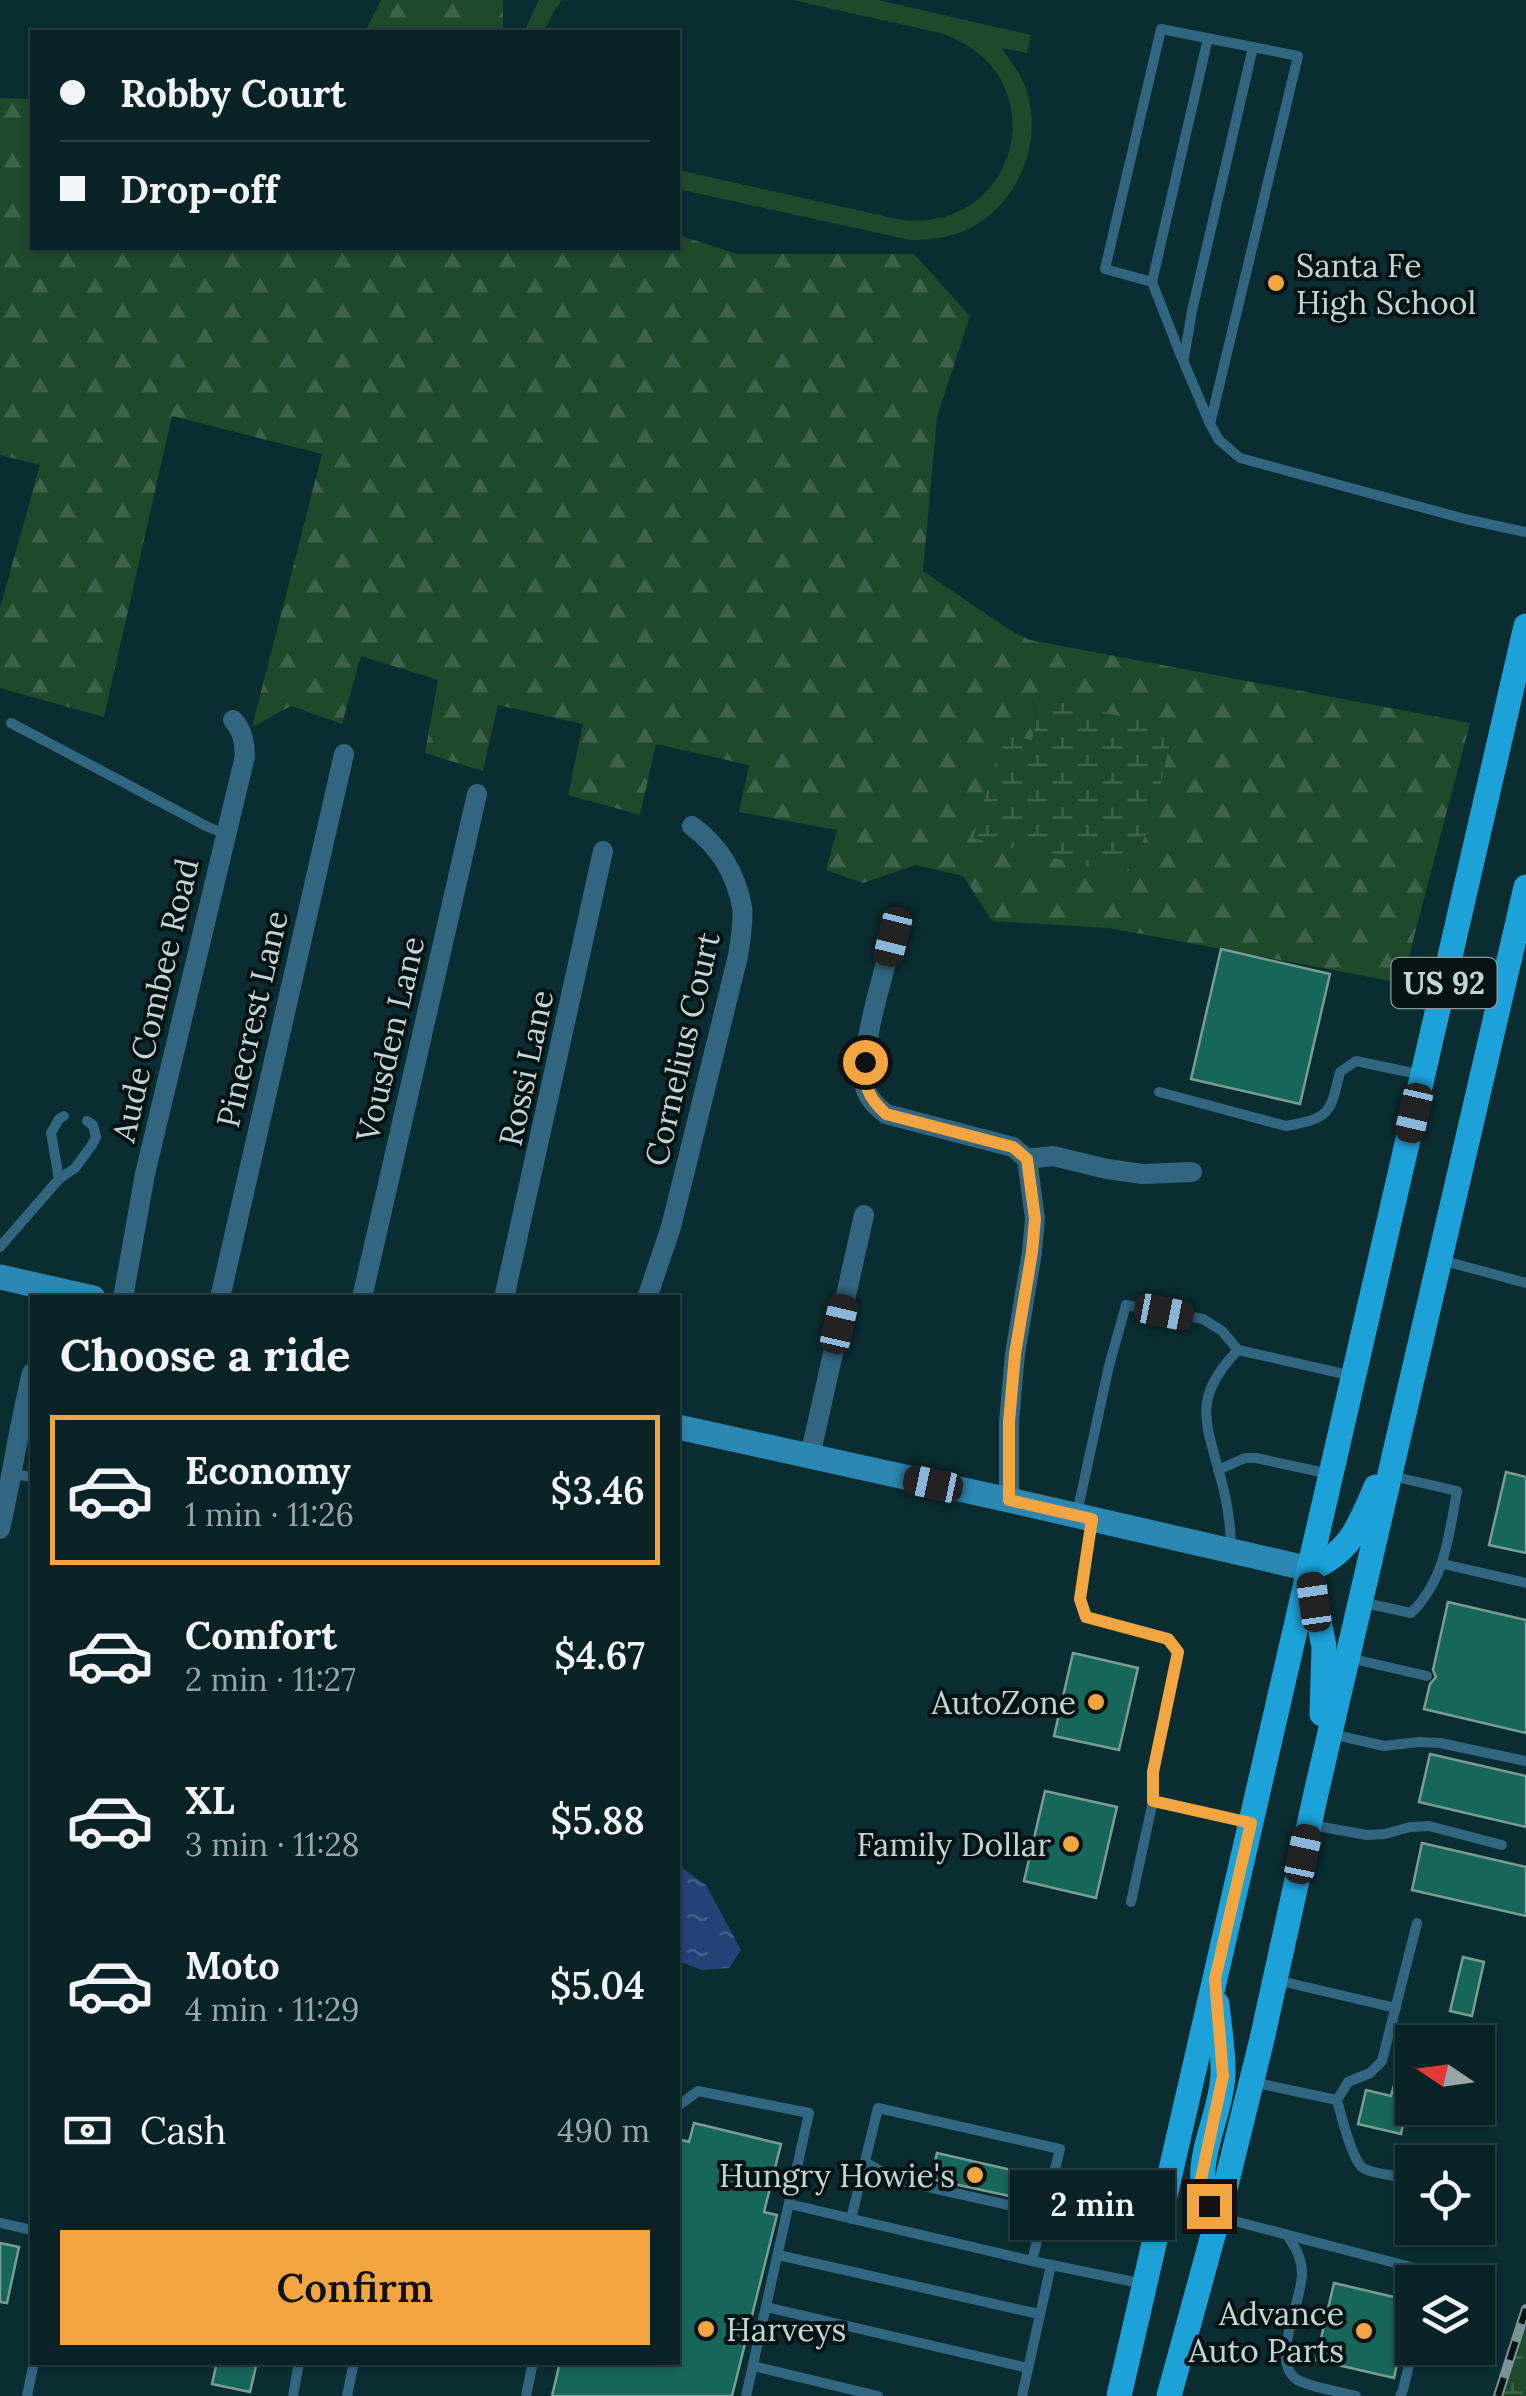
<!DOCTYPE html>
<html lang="en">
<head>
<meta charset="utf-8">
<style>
  body { margin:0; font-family:Lora,serif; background:#162f32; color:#f1f3f6; height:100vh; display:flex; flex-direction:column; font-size:38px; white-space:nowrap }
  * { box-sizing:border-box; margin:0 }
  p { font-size:32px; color:#98a4a7 }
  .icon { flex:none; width:55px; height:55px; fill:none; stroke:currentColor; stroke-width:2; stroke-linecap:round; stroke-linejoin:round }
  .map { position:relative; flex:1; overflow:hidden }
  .side { position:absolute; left:30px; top:1295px; width:650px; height:1070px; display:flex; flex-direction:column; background:#082225; border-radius:0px; box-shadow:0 2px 8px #0004,0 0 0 2px #293f42 }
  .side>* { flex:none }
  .hud { position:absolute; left:30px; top:30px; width:650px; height:220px; border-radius:0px; box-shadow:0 2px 8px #0004,0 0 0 2px #293f42; display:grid; align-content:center; height:220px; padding:0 30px; background:#082225 }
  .needle { width:65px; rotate:283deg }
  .controls { position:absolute; left:1395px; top:2025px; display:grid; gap:20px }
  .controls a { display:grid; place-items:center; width:100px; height:100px; border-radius:0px; background:#082225; box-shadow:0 2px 8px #0004,0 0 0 2px #293f42; font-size:50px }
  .end { position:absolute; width:45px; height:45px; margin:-22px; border:12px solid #f2a541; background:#111; box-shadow:0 0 0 5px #111 }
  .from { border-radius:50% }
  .bubble { position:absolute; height:70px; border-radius:0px; background:#082225; box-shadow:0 2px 8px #0004,0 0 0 2px #293f42; font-size:32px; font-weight:600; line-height:70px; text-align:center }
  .car { position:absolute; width:30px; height:60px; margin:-30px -15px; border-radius:12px; box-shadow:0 0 8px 2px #0007; background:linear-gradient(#222 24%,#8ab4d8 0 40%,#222 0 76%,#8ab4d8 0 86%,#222 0) }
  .hud b { display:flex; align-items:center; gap:35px; height:95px; font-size:38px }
  .hud b+b { border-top:2px solid #293f42 }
  .hud i { width:25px; height:25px; background:#f1f3f6 }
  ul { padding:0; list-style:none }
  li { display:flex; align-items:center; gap:30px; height:150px; margin:0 20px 15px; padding:0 10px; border:5px solid transparent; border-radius:0px }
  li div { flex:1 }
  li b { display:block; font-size:38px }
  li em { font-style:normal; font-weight:600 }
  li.on { border-color:#f2a541 }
  li>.icon { width:90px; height:90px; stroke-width:1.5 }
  h2 { padding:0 30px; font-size:45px; line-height:120px }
  .pay { display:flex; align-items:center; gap:25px; height:110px; padding:0 30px; font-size:38px }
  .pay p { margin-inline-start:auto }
  .action { display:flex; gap:20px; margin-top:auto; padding:20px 30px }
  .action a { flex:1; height:115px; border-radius:0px; background:#f2a541; color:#111; font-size:40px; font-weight:600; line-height:115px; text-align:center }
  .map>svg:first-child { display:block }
  .green { fill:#1f492b }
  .forest { fill:url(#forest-firs); fill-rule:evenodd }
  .wetland { fill:url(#wetland-marsh) }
  .water { fill:url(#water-ripples) }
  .building { fill:#166659; stroke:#7a9c94; stroke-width:2.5 }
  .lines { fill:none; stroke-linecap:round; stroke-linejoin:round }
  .lane { stroke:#316580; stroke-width:10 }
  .street { stroke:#316580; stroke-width:20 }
  .secondary { stroke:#2c87b2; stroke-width:25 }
  .primary { stroke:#1da1d9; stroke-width:25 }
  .rail-casing { stroke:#7b9396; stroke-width:10 }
  .rail { stroke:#061315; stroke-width:6; stroke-dasharray:19; stroke-linecap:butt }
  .route { stroke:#f2a541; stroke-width:12 }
  .poi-dot { fill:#f2a541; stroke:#061315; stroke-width:4 }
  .labels { text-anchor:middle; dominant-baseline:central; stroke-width:8; stroke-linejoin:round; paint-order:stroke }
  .shield { fill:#061315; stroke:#8a9b9d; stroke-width:2.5 }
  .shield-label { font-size:30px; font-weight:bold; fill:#c3d5d7 }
  .poi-label { font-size:32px; fill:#c3d5d7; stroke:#061315; text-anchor:end }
  .street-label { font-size:32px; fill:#c3d5d7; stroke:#061315 }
</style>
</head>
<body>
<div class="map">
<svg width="1526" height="2396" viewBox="0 0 1526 2396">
  <defs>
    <pattern id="forest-firs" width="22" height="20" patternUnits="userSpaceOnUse" patternTransform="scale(2.5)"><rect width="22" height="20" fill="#1f492b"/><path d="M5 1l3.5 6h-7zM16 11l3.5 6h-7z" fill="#3e6249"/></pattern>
    <pattern id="wetland-marsh" width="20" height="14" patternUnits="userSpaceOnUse" patternTransform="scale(2.5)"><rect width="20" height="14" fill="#1f492b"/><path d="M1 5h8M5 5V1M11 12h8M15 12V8" fill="none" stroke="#3e6249"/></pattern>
    <pattern id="water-ripples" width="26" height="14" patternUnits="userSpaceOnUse" patternTransform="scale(2.5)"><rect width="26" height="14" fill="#254276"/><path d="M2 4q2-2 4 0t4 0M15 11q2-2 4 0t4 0" fill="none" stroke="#435c89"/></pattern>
  </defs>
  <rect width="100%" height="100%" fill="#0a2d31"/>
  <!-- green -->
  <g class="green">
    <path d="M539,0h23l-9,13 -9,19h-20z"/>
    <path d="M793,0h85l153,35 -4,18 -25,-5c7,11 15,21 21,33 24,56 -3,125 -59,150 -17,7 -35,9 -54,9l-232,-51v-19l219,49c124,19 163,-148 43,-186z"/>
  </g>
  <!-- forest -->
  <g class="forest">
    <path d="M381,0h122v32h-138z"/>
    <path d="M0,98l32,1v149h646v-13l59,19h177l56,62 -33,101 -14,154 85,58 22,11 440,83 -68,260 -293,-55 -117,-7 -29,-45 -47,-11 -53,18 -37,-13 11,-40 -98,-18 10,-47 -93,-21 -16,71 -72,-20 15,-71 -85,-19 -15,66 -58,-18 13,-73 -77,-24 -19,68 -51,-18 -39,21 70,-273 -150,-38 -68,301 -104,-29v-80l40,-143 -40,-10zM1032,697l94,179 -94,-135 5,-24z"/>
  </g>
  <!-- wetland -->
  <g class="wetland">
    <path d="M1032,696l141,32 -20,92 -27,56 -153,-38 30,-103 29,5 5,-23z"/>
    <path d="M1526,2320v76h-25z"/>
  </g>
  <!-- water -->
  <path class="water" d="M678,1865l28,20 35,65 -12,18 -27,2 -24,-9z"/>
  <!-- building -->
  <g class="building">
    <path d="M1221,949l109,25 -30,130 -109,-25z"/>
    <path d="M1506,1472l20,5v76l-37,-8z"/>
    <path d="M1448,1602l78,18v113l-102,-24 6,-25 6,-7 -3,-7z"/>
    <path d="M1073,1653l65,15 -19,82 -65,-14z"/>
    <path d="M1430,1754l96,22v51l-107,-25z"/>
    <path d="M1045,1791l72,16 -21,91 -72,-17z"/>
    <path d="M1422,1843l104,24v49l-114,-26z"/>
    <path d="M1463,1957l21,5 -12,54 -22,-5z"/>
    <path d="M1396,2078l16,4 -11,52 -43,-10 8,-34 25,6z"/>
    <path d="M694,2123l87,21 -17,68 13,3 -45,181h-180l8,-34h118v-223l11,3z"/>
    <path d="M937,2153l83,19 -6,25 -83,-18z"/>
    <path d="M0,2243l19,4 -12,56 -7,-1z"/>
    <path d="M1334,2283l77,18 -17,77 -78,-18z"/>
    <path d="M217,2362h40l-7,30 -38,-8z"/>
  </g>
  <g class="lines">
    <!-- lane -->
    <g class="lane">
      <path d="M1152,282l56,-244"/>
      <path d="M1184,358l8,-47 61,-264"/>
      <path d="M1210,424l88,-368 -137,-27 -56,240 47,13 27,69 31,73 9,16 21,18 225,61 61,13"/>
      <path d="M11,723l195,103 19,8"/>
      <path d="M1159,1092l127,34c45,-8 44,-13 54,-54l16,-11 66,14"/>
      <path d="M59,1179l-8,-46 8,-14 5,-3"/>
      <path d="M0,1247l59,-68 16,-11 17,-23 4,-8 -3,-12 -6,-4"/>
      <path d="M1441,1260l85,23"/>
      <path d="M1218,1470l27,-12h11l74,16"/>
      <path d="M12,1474l20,3"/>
      <path d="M1077,1513l32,-147 17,-61 77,14 19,12 16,19 115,26"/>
      <path d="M1092,1519l-12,80 5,18 83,22 10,13 -25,121v28l97,22"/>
      <path d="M1231,1550c0,-27 -4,-51 -12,-78 -15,-54 -25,-76 19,-122"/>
      <path d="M1443,1564l83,19"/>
      <path d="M1361,1602l50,11c34,-33 38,-78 46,-122l-65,-15"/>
      <path d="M1349,1658l78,18"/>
      <path d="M1331,1734l53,12 35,-4 21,1 86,18"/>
      <path d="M1311,1825l56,10 18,-1 25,-7 19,-1 73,19"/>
      <path d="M1131,1902l22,-101"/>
      <path d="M1276,1980l120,28"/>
      <path d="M1252,2082l85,18"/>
      <path d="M678,2106l20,-15 111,22 -63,283"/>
      <path d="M865,2162l24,14 16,6 139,31"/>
      <path d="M1394,2176c-9,-2 -23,-3 -31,-8 -11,-8 -22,-53 -26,-68l11,-18 22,-9 12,-12 35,-138"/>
      <path d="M789,2204l243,57 112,23"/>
      <path d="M1219,2217l192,50 12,6 3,9"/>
      <path d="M851,2219l27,-111 182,41 -28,112"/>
      <path d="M0,2223l32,7"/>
      <path d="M1289,2238c8,12 13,22 13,36 0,27 -32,86 -6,105 12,8 45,13 60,17"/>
      <path d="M778,2255l261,59"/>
      <path d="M766,2307l262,61"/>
      <path d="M753,2366l125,30"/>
      <path d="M27,2396l7,-34"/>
      <path d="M293,2396l6,-34"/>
      <path d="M347,2396l7,-34"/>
      <path d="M526,2396l7,-34"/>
      <path d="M1022,2396l29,-131"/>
      <path d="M1400,2396l3,-6 10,-42"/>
    </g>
    <!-- street -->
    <g class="street">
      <path d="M893,937c-9,35 -36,120 -27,153 3,10 12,17 20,24l127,33 14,12 26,-3 54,13 36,5 49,-2"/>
      <path d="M123,1298l22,-124 100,-418c-1,-15 -2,-25 -12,-36"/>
      <path d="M220,1298l124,-544"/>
      <path d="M362,1298l115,-504"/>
      <path d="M504,1298l99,-447"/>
      <path d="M647,1298l24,-71 67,-271c2,-15 6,-34 4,-49 -6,-33 -23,-61 -50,-81"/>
      <path d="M810,1456l54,-241"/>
      <path d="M1009,1500v-78l6,-68 17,-102 3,-33 -8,-60"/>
      <path d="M0,1529c12,-52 19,-104 32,-156"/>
    </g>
    <!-- secondary -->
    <g class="secondary">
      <path d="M0,1277l93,21"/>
      <path d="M678,1427l331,73 301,69"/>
    </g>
    <!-- primary -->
    <g class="primary">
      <path d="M1310,1569c41,-17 49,-43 66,-82"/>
      <path d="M1311,1581l13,66 -2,67"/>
      <path d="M1217,2004c2,23 7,48 6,71 -2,48 -41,100 -5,142"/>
      <path d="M1119,2396l407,-1770"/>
      <path d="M1169,2396l49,-179 44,-178 55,-250 209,-902"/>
    </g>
    <defs>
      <path id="rail" d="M1498,2396l28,-87"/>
    </defs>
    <!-- rail casing -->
    <use href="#rail" class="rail-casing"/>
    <!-- rail -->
    <use href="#rail" class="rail"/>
  </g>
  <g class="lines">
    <!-- route -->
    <path class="route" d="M865,1062c1,27 1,33 21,52l127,33 14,12 8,60 -3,33 -17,102 -6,68v78l83,19 -12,80 6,18 82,22 10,13 -25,120v29l98,22 -36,156 8,97 -22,103 8,27"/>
  </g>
  <!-- markers -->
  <g class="poi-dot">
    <circle cx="1276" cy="283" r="10"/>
    <circle cx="1096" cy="1702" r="10"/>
    <circle cx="1071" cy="1844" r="10"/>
    <circle cx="975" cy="2175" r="10"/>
    <circle cx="706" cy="2329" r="10"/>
    <circle cx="1364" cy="2331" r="10"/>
  </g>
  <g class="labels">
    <!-- shield labels -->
    <rect class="shield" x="1391.5" y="958" width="105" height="50" rx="8"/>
    <g class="shield-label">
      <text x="1444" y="983">US 92</text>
    </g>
    <!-- poi labels -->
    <g class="poi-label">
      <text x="1296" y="265" text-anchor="start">Santa Fe<tspan x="1296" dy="37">High School</tspan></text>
      <text x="1076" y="1702">AutoZone</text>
      <text x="1051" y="1844">Family Dollar</text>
      <text x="955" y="2175">Hungry Howie's</text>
      <text x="1344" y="2313">Advance<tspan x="1344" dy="37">Auto Parts</tspan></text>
      <text x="726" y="2329" text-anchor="start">Harveys</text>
    </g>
    <!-- street labels -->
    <g class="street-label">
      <text transform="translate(155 1000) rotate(-77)">Aude Combee Road</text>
      <text transform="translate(252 1019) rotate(-77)">Pinecrest Lane</text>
      <text transform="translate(390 1039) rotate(-77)">Vousden Lane</text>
      <text transform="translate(682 1049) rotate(-77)">Cornelius Court</text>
      <text transform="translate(526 1068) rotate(-78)">Rossi Lane</text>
    </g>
  </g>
</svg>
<div class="controls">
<a><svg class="needle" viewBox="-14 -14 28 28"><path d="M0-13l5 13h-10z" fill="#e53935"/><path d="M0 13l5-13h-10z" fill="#98a4a7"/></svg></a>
<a><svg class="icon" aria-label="locate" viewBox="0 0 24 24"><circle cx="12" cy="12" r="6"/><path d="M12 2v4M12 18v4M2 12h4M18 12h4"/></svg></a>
<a><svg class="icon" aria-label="layers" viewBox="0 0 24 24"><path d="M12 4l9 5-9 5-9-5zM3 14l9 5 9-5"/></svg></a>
</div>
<i class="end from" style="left:865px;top:1062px"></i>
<i class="end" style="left:1209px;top:2206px"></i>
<div class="bubble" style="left:1010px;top:2170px;width:165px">2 min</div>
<i class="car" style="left:893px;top:937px;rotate:194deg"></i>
<i class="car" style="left:1414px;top:1113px;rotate:193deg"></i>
<i class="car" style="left:1164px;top:1312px;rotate:101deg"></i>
<i class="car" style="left:839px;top:1324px;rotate:13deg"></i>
<i class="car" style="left:933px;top:1484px;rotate:282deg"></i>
<i class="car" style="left:1314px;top:1602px;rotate:352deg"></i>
<i class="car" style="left:1303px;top:1854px;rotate:12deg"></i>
<div class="hud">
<b><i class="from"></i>Robby Court</b>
<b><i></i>Drop-off</b>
</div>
<section class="side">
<h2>Choose a ride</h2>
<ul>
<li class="on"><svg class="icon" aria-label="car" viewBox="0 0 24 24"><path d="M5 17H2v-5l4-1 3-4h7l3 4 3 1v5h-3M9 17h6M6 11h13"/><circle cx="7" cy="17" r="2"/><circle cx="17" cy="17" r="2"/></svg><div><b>Economy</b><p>1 min · 11:26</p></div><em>$3.46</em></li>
<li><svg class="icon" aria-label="car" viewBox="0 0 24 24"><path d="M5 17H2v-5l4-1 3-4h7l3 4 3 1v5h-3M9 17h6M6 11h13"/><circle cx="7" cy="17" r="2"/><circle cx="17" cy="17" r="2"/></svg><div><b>Comfort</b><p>2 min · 11:27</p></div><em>$4.67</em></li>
<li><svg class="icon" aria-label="car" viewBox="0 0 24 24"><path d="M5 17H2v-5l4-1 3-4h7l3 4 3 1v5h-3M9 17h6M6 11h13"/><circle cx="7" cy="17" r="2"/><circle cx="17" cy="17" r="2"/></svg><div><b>XL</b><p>3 min · 11:28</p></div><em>$5.88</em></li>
<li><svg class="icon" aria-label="car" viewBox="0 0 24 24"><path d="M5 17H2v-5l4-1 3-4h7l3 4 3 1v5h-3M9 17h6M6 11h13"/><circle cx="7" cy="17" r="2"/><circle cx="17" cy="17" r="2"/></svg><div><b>Moto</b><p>4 min · 11:29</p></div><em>$5.04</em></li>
</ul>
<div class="pay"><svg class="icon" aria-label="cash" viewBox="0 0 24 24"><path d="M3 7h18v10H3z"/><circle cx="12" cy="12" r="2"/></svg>Cash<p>490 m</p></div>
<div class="action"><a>Confirm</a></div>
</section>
</div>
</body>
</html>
